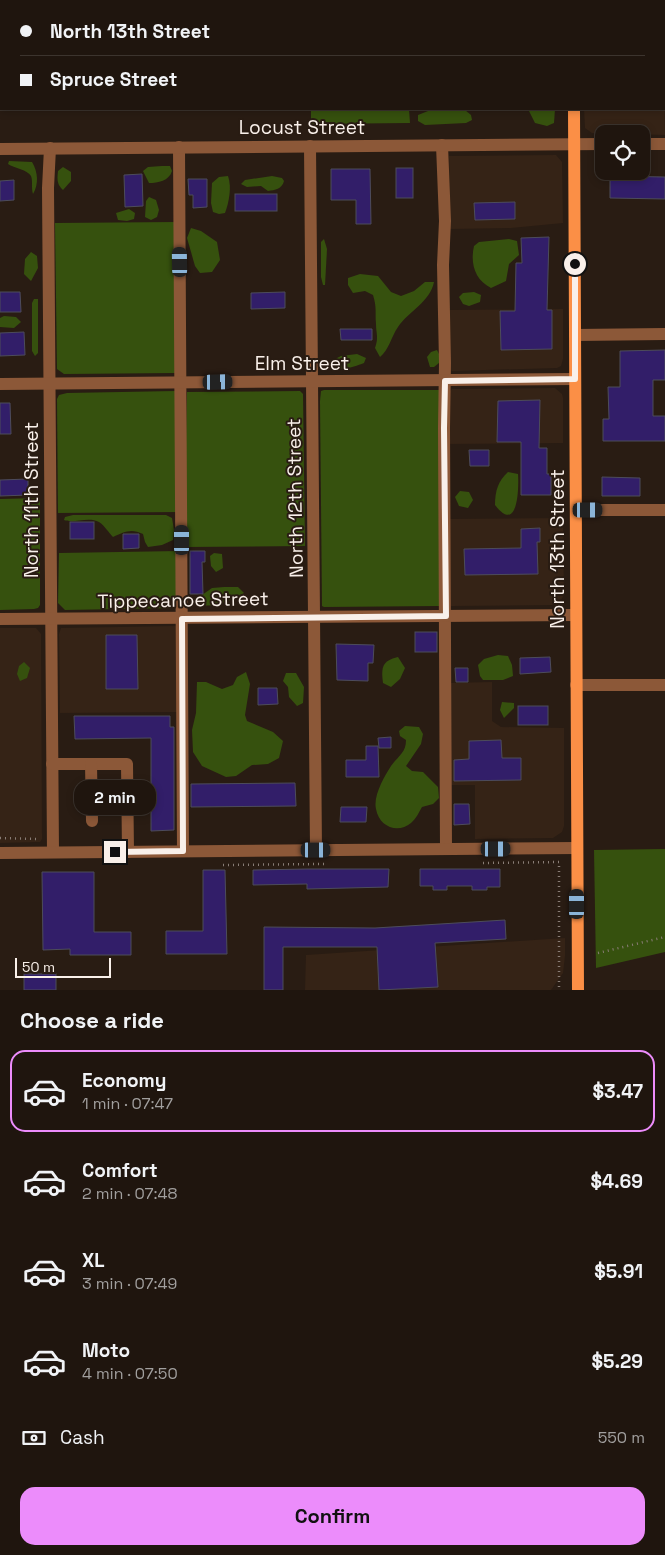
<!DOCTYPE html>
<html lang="en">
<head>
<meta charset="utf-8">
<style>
  body { margin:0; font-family:"Space Grotesk",sans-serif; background:#271e17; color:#f1f3f6; height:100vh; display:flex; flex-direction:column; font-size:19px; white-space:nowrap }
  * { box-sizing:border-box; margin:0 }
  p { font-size:16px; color:#a19f9e }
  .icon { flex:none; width:28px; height:28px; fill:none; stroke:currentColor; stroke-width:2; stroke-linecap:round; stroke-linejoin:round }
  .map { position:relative; height:990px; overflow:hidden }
  .panel { display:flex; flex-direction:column; background:#1f150e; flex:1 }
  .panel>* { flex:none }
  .hud { position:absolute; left:0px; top:0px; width:665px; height:110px; box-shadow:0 2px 8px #0003,0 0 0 1px #3c342e; display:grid; align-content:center; height:110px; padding:0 20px; background:#1f150e }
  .buttons { position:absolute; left:595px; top:125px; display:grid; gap:10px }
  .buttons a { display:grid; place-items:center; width:55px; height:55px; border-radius:10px; background:#1f150e; box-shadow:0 2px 8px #0003,0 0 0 1px #3c342e; font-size:25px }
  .scale { position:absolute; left:15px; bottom:12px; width:96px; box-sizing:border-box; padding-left:5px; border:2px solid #f9f0ea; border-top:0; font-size:14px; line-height:18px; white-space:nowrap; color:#f9f0ea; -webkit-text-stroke:4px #291c13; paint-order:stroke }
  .end { position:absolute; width:22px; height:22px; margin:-11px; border:6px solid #f9f0ea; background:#111; box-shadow:0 0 0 2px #111 }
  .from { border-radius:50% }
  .bubble { position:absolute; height:35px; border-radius:15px; background:#1f150e; box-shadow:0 2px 8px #0003,0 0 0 1px #3c342e; font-size:16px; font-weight:600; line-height:35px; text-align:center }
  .car { position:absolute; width:15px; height:30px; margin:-15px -8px; border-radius:6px; box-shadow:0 0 4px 1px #0007; background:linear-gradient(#222 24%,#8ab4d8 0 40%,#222 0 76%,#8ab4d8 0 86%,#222 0) }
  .hud b { display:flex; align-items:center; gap:18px; height:48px; font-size:19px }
  .hud b+b { border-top:1px solid #3c342e }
  .hud i { width:12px; height:12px; background:#f1f3f6 }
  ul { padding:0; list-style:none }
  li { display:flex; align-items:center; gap:15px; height:82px; margin:0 10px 8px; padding:0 10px; border:2px solid transparent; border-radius:15px }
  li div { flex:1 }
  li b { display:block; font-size:19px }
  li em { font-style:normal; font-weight:600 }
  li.on { border-color:#ec8cfb }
  li>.icon { width:45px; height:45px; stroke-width:1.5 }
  h2 { padding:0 20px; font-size:22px; line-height:60px }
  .pay { display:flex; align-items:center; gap:12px; height:55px; padding:0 20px; font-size:19px }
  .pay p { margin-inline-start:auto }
  .primary-button { display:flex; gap:10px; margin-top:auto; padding:10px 20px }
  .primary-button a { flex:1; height:58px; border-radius:15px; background:#ec8cfb; color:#111; font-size:20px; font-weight:600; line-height:58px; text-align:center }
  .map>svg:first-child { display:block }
  .built { fill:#352316 }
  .green { fill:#36510e }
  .building { fill:#321e69; stroke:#4d4c5b }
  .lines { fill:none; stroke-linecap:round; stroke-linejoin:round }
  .path { stroke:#8a7e77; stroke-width:2.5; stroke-dasharray:1 4; stroke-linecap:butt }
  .minor { stroke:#8c5838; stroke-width:12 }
  .major { stroke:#fb8f46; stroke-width:12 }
  .route { stroke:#f9f0ea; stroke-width:6 }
  .labels { text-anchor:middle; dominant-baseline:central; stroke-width:4; stroke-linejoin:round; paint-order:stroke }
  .street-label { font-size:19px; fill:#f9f0ea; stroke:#291c13 }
</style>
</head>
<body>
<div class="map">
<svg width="665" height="990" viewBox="0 0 665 990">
  <rect width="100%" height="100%" fill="#291c13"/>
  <!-- built -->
  <g class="built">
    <path d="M664,57l1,78 -73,-2 -7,-5 -1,-19h80z"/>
    <path d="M556,155l6,7 1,61 -52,5 -61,1 -1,-73z"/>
    <path d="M563,309v50l-2,7 -4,2 -105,3 -2,-2 -2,-59z"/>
    <path d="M555,388l7,6 1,4v45l-117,1 3,-52 3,-3z"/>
    <path d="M563,518l1,77 -5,8 -4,2 -104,1 -2,-4 -1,-83z"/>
    <path d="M176,626l4,86 -120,1 -1,-79 2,-6z"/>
    <path d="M0,628h36l5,6 1,205 -2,3 -40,1z"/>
    <path d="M492,682v39l9,6 63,1v98l-2,6 -9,6 -78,1v-54h-27v-102z"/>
    <path d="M565,938v18l-2,17 -12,17h-246l1,-35z"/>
  </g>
  <!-- green -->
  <g class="green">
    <rect x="310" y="0" width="157" height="1"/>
    <path d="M311,109h98l1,14 -99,1z"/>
    <path d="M455,109l10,1 6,5 1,5 -6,3 -41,2 -7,-4v-6l10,-4z"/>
    <path d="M528,109h27l-1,14 -7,3 -12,-3z"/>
    <path d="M9,161l23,1c6,10 7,22 1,32 -2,-6 0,-13 -2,-18 -3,-6 -17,-8 -23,-12z"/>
    <path d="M162,166h8l2,5c-3,10 -14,12 -23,12l-6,-12 5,-4z"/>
    <path d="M63,167l8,5v9l-8,9c-6,-5 -6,-11 -5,-19z"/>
    <path d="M228,176c4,11 1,26 -3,37l-6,1 -6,-2 -2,-9 1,-20 7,-6z"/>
    <path d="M272,176l10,2 2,3c-2,8 -9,9 -16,10l-7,-5 -14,1 -6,-3 4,-4z"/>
    <path d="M149,197l7,3 3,10 -2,7 -6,3 -6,-3 1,-16z"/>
    <path d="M129,209l6,4 -1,6 -7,2 -9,-1 -2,-7z"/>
    <path d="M176,222l-1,151 -111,1 -7,-5 -2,-146z"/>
    <path d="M191,228l10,3 16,11 3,18 -8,12 -12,1 -5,-7 -8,-28z"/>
    <path d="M324,239l3,10 -2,36h-2l-2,-8v-35z"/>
    <path d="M509,239l8,2 2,14 -10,9 -3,17 -15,7c-16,-8 -21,-24 -17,-42l5,-4z"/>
    <path d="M31,252l6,4 1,12 -7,13 -7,-7 1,-15z"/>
    <path d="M360,274l18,2 13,16 10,4 13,-5 11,-9h9c-4,20 -25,29 -36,45 -7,10 -9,23 -18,30l-5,-9c4,-11 1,-14 1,-24 -1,-12 1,-16 -3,-29l-8,-4 -12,2 -5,-8v-7z"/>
    <path d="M474,292l7,3 -1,7 -11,4 -6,-2 -4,-7 4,-4z"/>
    <path d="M34,299h4v54l-3,3 -3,-5v-48z"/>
    <path d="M4,316l12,1 5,5 -7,6 -14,-1v-9z"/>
    <path d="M437,350l3,6 -1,7 -5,4h-4l-3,-10 4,-5z"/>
    <path d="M357,354l9,4 -2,5c-11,4 -26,11 -33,-2l10,-5z"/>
    <path d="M324,390h115l1,216 -116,1 -2,-1 -2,-205 1,-10z"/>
    <path d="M175,391l4,121 -121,1 -1,-114 2,-4 8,-2z"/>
    <path d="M300,391l3,3 2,152 -121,1 3,-155z"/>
    <path d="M508,472l10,2c1,14 0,61 -23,31 0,-14 3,-24 13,-33z"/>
    <path d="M460,491l9,1 4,8 -5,8 -9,-2 -4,-9z"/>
    <path d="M40,498v107l-2,3 -4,1 -34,1v-111z"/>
    <path d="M73,515h93l6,3 2,12 -1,10 -11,5 -14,2 -3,-5 -2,-8c-12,-6 -19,-2 -30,3 -5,-5 -8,-11 -14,-15 -11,-6 -25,2 -35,-2l1,-3z"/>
    <path d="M179,551l-3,57 -111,2 -7,-7 1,-50z"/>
    <path d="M214,553l8,1 1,14 -7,4 -5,-6 -1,-10z"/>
    <path d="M224,587h14l6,6c-11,7 -39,20 -49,7l17,-12z"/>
    <path d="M498,655l10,1 4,9 1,11 -10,4h-20l-3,-4 -2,-11 6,-6z"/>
    <path d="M398,657l7,11 -5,11 -9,8 -8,-4c-2,-16 -1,-22 15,-26z"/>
    <path d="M24,662l6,6 -3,10 -7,3 -3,-7 2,-8z"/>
    <path d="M246,672l4,12 -5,31 2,6 26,11 10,9 -4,17 -11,6 -16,1 -16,11 -10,1 -24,-11 -9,-14 -1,-22 4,-17 1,-31h9l16,7 11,-4 4,-8z"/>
    <path d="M286,673h10l8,14 -1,16 -6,3 -8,-9 -1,-10 -5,-6z"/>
    <path d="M502,702l12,1v5l-10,10 -4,-8z"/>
    <path d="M405,726l14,1 4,7 -2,10 -15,22 6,5 11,1 15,15 1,11 -6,6 -11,3c-3,5 -6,12 -11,16 -13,11 -32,4 -35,-14 -3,-13 8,-32 15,-43 7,-10 15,-13 15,-26l-6,-4 -1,-5z"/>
    <path d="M665,849v103l-69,16 -2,-118z"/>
  </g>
  <!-- building -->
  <g class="building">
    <rect x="396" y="168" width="17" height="30"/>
    <path d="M331,169h39l1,55h-15v-24h-25z"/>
    <path d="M142,174l1,32 -18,1 -1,-32z"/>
    <path d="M610,176l55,1v22l-55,-1z"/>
    <path d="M188,179h19v28l-14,1v-13h-4z"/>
    <path d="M14,180v20l-14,1v-20z"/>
    <rect x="235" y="194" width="42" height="17"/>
    <path d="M515,202v17l-40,1 -1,-17z"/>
    <path d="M549,237l-2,73h5v39l-51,1 -1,-39h15l1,-48h6l-1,-25z"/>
    <path d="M0,292h20l1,20h-21z"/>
    <path d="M285,292v16l-34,1v-16z"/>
    <path d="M340,329h32v11h-31z"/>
    <path d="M24,332l1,23 -25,1v-23z"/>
    <path d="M665,350v30h-12v36h12v25h-62v-22h6l-1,-32h12v-36z"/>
    <path d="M540,400l-1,48h8v26h4v21h-30v-53h-24l1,-41z"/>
    <path d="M0,403h10l1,31h-11z"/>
    <path d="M469,450h20v16h-19z"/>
    <path d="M602,477l38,1v18h-38z"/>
    <path d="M28,479v16l-28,1v-16z"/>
    <rect x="70" y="522" width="24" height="17"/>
    <path d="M540,528v14h-3l1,32 -73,1 -1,-26 57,-1v-19z"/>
    <path d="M123,534h16v14l-16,1z"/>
    <path d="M190,551h15v11h-3l1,32h-13z"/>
    <rect x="415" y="632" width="22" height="20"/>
    <path d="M106,635h31l1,54h-32z"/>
    <path d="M336,644l38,1 -1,18h-5v18l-31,-1z"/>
    <path d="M550,657l1,15 -31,2v-16z"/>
    <path d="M455,668h13v14h-12z"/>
    <path d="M258,688h19l1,16 -20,1z"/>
    <rect x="518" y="706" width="30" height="19"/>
    <path d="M74,716h96v11h4v103l-23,1v-93l-76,1z"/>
    <path d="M391,737v11h-12l-1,-10z"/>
    <path d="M501,740l1,18h19v22l-67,1v-21l15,-1v-18z"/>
    <path d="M366,746h12l1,31h-33v-17h20z"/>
    <path d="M295,783l1,23 -105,1v-23z"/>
    <path d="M454,804h15l1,20 -16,1z"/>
    <path d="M341,807h26l-1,15h-26z"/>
    <path d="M307,869h82l-1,18 -81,2v-5l-54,1v-15z"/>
    <path d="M420,869h80v18h-13v3h-15v-4h-25v4h-14v-4h-13z"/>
    <path d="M203,870h22l2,84h-61v-23h37z"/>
    <path d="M42,872h52v60h37v23h-61v-6l-27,1z"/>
    <path d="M505,920l1,19 -71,4 3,44 -59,3 -2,-43h-94v43h-19v-63l111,1z"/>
    <rect x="24" y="974" width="32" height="16"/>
  </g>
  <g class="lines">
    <!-- path -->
    <g class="path">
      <path d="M0,838l36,1 2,1"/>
      <path d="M483,863l76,-1v128"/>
      <path d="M223,865l102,-1"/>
      <path d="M598,953l67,-16"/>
    </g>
    <!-- minor -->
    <g class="minor">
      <path d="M641,144h24"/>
      <path d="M442,145l3,76 -2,44 2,98 -1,65 2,421"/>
      <path d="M310,146l6,704"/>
      <path d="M179,147l4,704"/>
      <path d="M50,148l-2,40 5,664"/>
      <path d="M0,149l604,-5"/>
      <path d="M575,335l90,-1"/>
      <path d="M0,384l575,-5"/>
      <path d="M576,510h89"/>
      <path d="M0,619l576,-4"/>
      <path d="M576,685h89"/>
      <path d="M52,764h75l1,88"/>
      <path d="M91,764l1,57"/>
      <path d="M0,853l577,-5"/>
    </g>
    <!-- major -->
    <g class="major">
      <path d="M574,0v1"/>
      <path d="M574,109l4,881"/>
    </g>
  </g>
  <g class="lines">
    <!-- route -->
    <path class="route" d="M115,852l68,-1 -1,-232 264,-3 -2,-188 1,-47 130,-2v-115"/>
  </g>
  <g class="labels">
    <!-- street labels -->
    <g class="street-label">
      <text x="302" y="127">Locust Street</text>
      <text x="302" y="363">Elm Street</text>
      <text transform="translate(295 498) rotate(-91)">North 12th Street</text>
      <text transform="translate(31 500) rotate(-90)">North 11th Street</text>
      <text transform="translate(557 549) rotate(-90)">North 13th Street</text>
      <text transform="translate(183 600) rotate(-1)">Tippecanoe Street</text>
    </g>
  </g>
</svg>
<div class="buttons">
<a><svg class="icon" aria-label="locate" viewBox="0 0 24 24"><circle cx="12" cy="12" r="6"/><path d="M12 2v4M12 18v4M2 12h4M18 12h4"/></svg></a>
</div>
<div class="scale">50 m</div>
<i class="end from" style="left:575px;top:264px"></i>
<i class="end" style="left:115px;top:852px"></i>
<div class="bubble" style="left:74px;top:780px;width:82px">2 min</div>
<i class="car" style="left:180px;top:262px;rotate:359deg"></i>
<i class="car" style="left:218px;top:382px;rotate:89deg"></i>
<i class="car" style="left:588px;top:510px;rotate:90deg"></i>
<i class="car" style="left:182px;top:540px;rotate:0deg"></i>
<i class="car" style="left:496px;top:849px;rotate:90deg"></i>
<i class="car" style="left:316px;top:850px;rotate:90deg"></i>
<i class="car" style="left:577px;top:904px;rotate:0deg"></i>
<div class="hud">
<b><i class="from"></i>North 13th Street</b>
<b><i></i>Spruce Street</b>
</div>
</div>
<section class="panel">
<h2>Choose a ride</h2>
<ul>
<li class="on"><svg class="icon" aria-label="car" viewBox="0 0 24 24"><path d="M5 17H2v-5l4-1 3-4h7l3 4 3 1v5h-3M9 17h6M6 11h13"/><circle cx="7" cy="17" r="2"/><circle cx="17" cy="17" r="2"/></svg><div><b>Economy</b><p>1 min · 07:47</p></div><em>$3.47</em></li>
<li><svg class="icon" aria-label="car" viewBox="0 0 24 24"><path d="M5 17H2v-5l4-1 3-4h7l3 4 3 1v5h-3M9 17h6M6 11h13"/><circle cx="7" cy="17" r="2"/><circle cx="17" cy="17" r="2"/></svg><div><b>Comfort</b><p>2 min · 07:48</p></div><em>$4.69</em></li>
<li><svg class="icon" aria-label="car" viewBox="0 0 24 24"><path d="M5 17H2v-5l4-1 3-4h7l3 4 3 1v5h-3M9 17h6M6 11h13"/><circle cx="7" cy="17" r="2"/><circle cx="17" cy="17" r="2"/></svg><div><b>XL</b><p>3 min · 07:49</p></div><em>$5.91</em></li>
<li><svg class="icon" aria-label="car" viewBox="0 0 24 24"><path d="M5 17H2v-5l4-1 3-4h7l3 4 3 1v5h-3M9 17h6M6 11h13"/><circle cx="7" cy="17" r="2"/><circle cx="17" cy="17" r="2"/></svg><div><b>Moto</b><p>4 min · 07:50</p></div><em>$5.29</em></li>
</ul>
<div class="pay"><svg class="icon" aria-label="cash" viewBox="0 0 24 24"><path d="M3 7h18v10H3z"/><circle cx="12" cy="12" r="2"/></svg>Cash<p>550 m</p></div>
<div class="primary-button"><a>Confirm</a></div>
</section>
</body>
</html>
